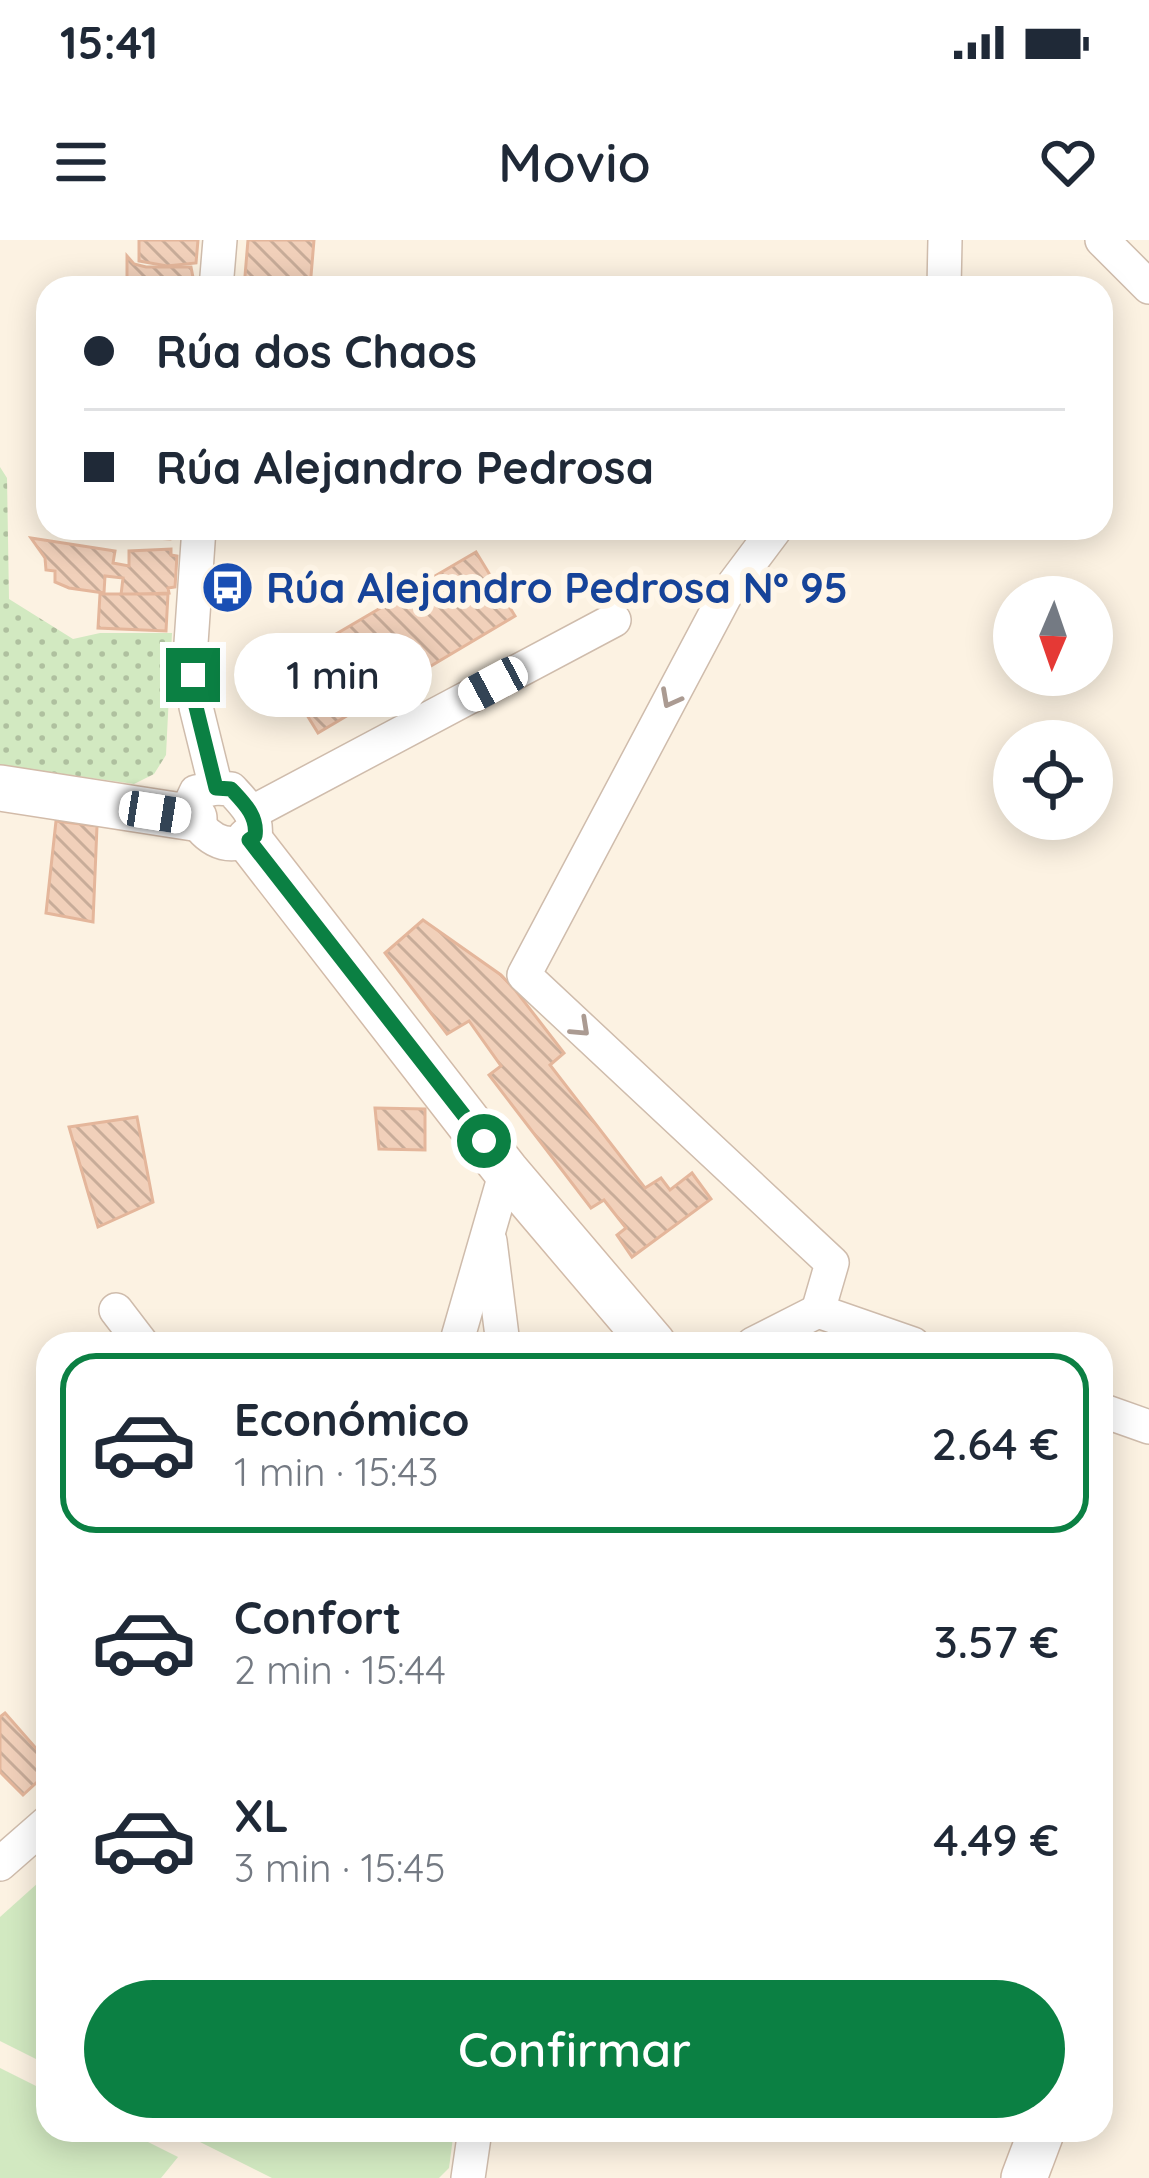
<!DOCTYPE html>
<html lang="es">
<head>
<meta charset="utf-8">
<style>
  body { margin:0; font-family:Quicksand,sans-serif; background:#f2f2f3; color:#1f2937; height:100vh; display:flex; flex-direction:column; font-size:45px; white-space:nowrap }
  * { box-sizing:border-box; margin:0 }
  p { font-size:39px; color:#747a83 }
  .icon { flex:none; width:66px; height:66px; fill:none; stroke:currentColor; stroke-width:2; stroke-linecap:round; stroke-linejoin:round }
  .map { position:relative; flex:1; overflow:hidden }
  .sheet { position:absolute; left:36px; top:1092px; width:1077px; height:810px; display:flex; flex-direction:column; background:#fff; border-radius:36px; box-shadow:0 6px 30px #0003 }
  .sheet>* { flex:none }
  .guide { position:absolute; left:36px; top:36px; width:1077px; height:264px; border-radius:36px; box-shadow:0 6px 30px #0003; display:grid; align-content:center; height:264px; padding:0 48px; background:#fff }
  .needle { width:78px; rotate:182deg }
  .buttons { position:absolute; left:993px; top:336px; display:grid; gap:24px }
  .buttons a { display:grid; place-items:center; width:120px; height:120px; border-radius:50%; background:#fff; box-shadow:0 6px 30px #0003; font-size:60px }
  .end { position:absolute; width:54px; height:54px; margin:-27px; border:15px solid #0b8043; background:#fff; box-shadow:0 0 0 6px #fff }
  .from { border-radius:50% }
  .bubble { position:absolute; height:84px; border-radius:42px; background:#fff; box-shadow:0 6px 30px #0003; font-size:39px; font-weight:600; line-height:84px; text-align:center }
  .car { position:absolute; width:36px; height:72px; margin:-36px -18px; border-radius:15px; box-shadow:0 0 9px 3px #0007; background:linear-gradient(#fff 24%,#345 0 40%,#fff 0 76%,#345 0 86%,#fff 0) }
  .guide b { display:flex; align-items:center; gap:42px; height:114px; font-size:45px }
  .guide b+b { border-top:3px solid #e0e1e3 }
  .guide i { width:30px; height:30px; background:#1f2937 }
  ul { padding:21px 0 0; list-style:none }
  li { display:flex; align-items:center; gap:36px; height:180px; margin:0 24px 18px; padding:0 24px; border:6px solid transparent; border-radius:36px }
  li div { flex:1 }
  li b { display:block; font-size:45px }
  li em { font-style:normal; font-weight:600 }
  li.selected { border-color:#0b8043 }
  li>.icon { width:108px; height:108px; stroke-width:1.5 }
  .button { display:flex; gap:24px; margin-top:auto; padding:24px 48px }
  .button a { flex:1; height:138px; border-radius:72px; background:#0b8043; color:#fff; font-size:48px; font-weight:600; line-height:138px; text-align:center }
  .status { display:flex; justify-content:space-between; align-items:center; height:84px; padding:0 60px; background:#fff; direction:ltr }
  .status svg { height:33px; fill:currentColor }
  header { display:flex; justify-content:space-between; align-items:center; height:156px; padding:0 48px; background:#fff; font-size:54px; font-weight:600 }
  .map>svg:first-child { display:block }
  .grass { fill:url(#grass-dots) }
  .garden { fill:#d2e9c1 }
  .building { fill:url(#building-back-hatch); stroke:#e4b69b; stroke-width:3 }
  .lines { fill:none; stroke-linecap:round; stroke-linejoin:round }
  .street-casing { stroke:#cfbcac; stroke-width:36 }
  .secondary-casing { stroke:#d2bba9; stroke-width:48 }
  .street { stroke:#fff; stroke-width:33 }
  .secondary { stroke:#fff; stroke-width:45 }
  .oneway { stroke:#ab9b92 }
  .route { stroke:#0b8043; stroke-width:15 }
  .labels { text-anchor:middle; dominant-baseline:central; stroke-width:12; stroke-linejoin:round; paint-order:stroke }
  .transit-label { font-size:42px; font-weight:bold; fill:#164399; stroke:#fff6e8; text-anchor:start }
</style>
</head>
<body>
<div class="status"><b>15:41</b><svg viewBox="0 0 49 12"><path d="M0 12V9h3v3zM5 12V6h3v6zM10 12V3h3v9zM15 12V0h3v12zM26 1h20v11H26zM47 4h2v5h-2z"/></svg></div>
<header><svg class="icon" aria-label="menu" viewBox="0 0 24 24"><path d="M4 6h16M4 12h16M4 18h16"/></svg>Movio<svg class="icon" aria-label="heart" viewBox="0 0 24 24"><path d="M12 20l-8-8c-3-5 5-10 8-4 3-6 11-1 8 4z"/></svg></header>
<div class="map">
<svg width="1149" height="1938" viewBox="0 0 1149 1938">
  <defs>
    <pattern id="grass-dots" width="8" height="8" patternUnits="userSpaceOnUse" patternTransform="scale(3)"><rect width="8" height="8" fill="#d2e9c1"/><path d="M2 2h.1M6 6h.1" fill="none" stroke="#afc09f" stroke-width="1.8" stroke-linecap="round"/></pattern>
    <pattern id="building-back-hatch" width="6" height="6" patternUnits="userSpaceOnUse" patternTransform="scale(3)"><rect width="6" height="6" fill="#f1d0ba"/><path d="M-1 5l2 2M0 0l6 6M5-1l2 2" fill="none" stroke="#c8ac99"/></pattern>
  </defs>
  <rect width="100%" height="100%" fill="#fcf2e2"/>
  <!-- grass -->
  <path class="grass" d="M0,227l7,11 2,121 64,40 27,-6h72l-6,122 -12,19 -20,10 -134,-19z"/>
  <!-- garden -->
  <g class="garden">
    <path d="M48,1634v191l-48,-24v-124z"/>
    <path d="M0,1828l48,24v38h76l54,27 -17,21h-161z"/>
    <path d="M176,1890h278l-5,38 -10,10h-167z"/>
  </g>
  <!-- building -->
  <g class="building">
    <path d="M139,0h59l-2,23 -29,3 -28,-5z"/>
    <path d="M248,0h66l-4,48h-66z"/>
    <path d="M127,16l7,8 12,3h45l4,21h-77v-8l9,1z"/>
    <path d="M121,288h50l-1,11 -50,-3z"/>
    <path d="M31,298l84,13 -2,12 16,3v-15l42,-2v6l6,1 -2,31 -7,1 1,5 -48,2 2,-17 -18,-2 -1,17 -35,-5 -14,-6v-11l-9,-1 -1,-12z"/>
    <path d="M476,312l39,64 -197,117 -40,-65z"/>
    <path d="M100,354h68l-2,37 -68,-3z"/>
    <path d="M56,581l41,5 -4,96 -47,-9z"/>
    <path d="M423,680l78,55 15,16 48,62 -14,12 95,123 16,-10 9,12 22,-17 19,26 -79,58 -15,-22 9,-7 -22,-28 -13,8 -102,-133 12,-9 -32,-45 -22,13 -62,-81z"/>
    <path d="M375,868l50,1v41l-46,-1z"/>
    <path d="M137,877l16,85 -55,25 -29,-100z"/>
    <path d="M5,1473l43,49v10l-25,23 -23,-23v-55z"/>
  </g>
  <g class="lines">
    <defs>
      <g id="street">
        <path d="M1102,0l47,47"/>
        <path d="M216,48l4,-48"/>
        <path d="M944,48l1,-48"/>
        <path d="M199,288l-8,115 5,64 20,81"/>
        <path d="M776,288l-51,68 -201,379 308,288 -14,48"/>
        <path d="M216,548l15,1c13,14 27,27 24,47 -30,19 -54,0 -66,-29l7,-15z"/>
        <path d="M251,573l363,-193"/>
        <path d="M490,1001l13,103"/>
        <path d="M116,1070l26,34"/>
        <path d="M456,1104l50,-173"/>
        <path d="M753,1104l65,-33 95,33"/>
        <path d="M1101,1170l48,17"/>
        <path d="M0,1624l48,-42"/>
        <path d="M468,1938l7,-48"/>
      </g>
      <g id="secondary">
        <path d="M0,548l194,30"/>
        <path d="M249,600l257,331 147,173"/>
        <path d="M1024,1938l18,-48"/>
      </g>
    </defs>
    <!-- street casing -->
    <use href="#street" class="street-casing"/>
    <!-- secondary casing -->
    <use href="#secondary" class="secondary-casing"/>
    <!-- street -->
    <use href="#street" class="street"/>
    <!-- secondary -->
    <use href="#secondary" class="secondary"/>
  </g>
  <!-- one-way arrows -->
  <defs><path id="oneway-chevron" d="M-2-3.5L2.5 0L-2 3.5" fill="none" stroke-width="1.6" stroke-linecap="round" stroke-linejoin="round" transform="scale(3)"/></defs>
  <g class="oneway">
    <use href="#oneway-chevron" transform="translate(670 459) rotate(118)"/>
    <use href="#oneway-chevron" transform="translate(581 788) rotate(43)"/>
  </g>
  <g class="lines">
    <!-- route -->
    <path class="route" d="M193,435l3,32 20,81 15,1c13,14 27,27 24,47l-6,4 235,301"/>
  </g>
  <!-- icons -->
  <defs>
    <symbol id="bus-disc" viewBox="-11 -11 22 22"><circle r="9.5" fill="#1a4fb4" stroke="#fff6e8"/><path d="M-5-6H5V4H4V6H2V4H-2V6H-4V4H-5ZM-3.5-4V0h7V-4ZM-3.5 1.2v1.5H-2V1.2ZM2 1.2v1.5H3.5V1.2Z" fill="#fff"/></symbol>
  </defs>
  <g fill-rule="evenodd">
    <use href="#bus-disc" x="198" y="318" width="59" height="59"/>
  </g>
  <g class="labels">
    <!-- transit labels -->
    <g class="transit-label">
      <text x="266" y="347">Rúa Alejandro Pedrosa Nº 95</text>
    </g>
  </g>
</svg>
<div class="buttons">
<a><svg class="needle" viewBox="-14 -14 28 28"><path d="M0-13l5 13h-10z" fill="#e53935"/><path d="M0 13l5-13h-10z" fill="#747a83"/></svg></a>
<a><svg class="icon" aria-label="locate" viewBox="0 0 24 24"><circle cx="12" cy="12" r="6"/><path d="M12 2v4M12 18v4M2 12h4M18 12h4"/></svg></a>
</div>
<i class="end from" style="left:484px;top:901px"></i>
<i class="end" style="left:193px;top:435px"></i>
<div class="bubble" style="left:234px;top:393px;width:198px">1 min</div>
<i class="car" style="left:493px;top:444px;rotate:242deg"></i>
<i class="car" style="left:155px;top:572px;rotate:99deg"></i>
<div class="guide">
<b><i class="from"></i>Rúa dos Chaos</b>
<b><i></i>Rúa Alejandro Pedrosa</b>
</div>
<section class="sheet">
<ul>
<li class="selected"><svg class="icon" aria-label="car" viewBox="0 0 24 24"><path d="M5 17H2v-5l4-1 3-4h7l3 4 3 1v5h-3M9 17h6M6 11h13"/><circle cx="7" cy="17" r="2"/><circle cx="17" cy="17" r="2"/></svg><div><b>Económico</b><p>1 min · 15:43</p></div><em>2.64 €</em></li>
<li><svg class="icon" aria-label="car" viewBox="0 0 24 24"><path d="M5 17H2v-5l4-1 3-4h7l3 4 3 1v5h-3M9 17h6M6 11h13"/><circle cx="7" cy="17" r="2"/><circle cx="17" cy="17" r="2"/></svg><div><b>Confort</b><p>2 min · 15:44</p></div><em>3.57 €</em></li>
<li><svg class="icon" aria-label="car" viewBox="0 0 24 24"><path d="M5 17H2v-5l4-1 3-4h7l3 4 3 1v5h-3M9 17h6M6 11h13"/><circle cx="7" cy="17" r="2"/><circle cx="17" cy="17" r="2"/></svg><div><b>XL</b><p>3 min · 15:45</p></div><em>4.49 €</em></li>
</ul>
<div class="button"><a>Confirmar</a></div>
</section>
</div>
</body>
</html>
